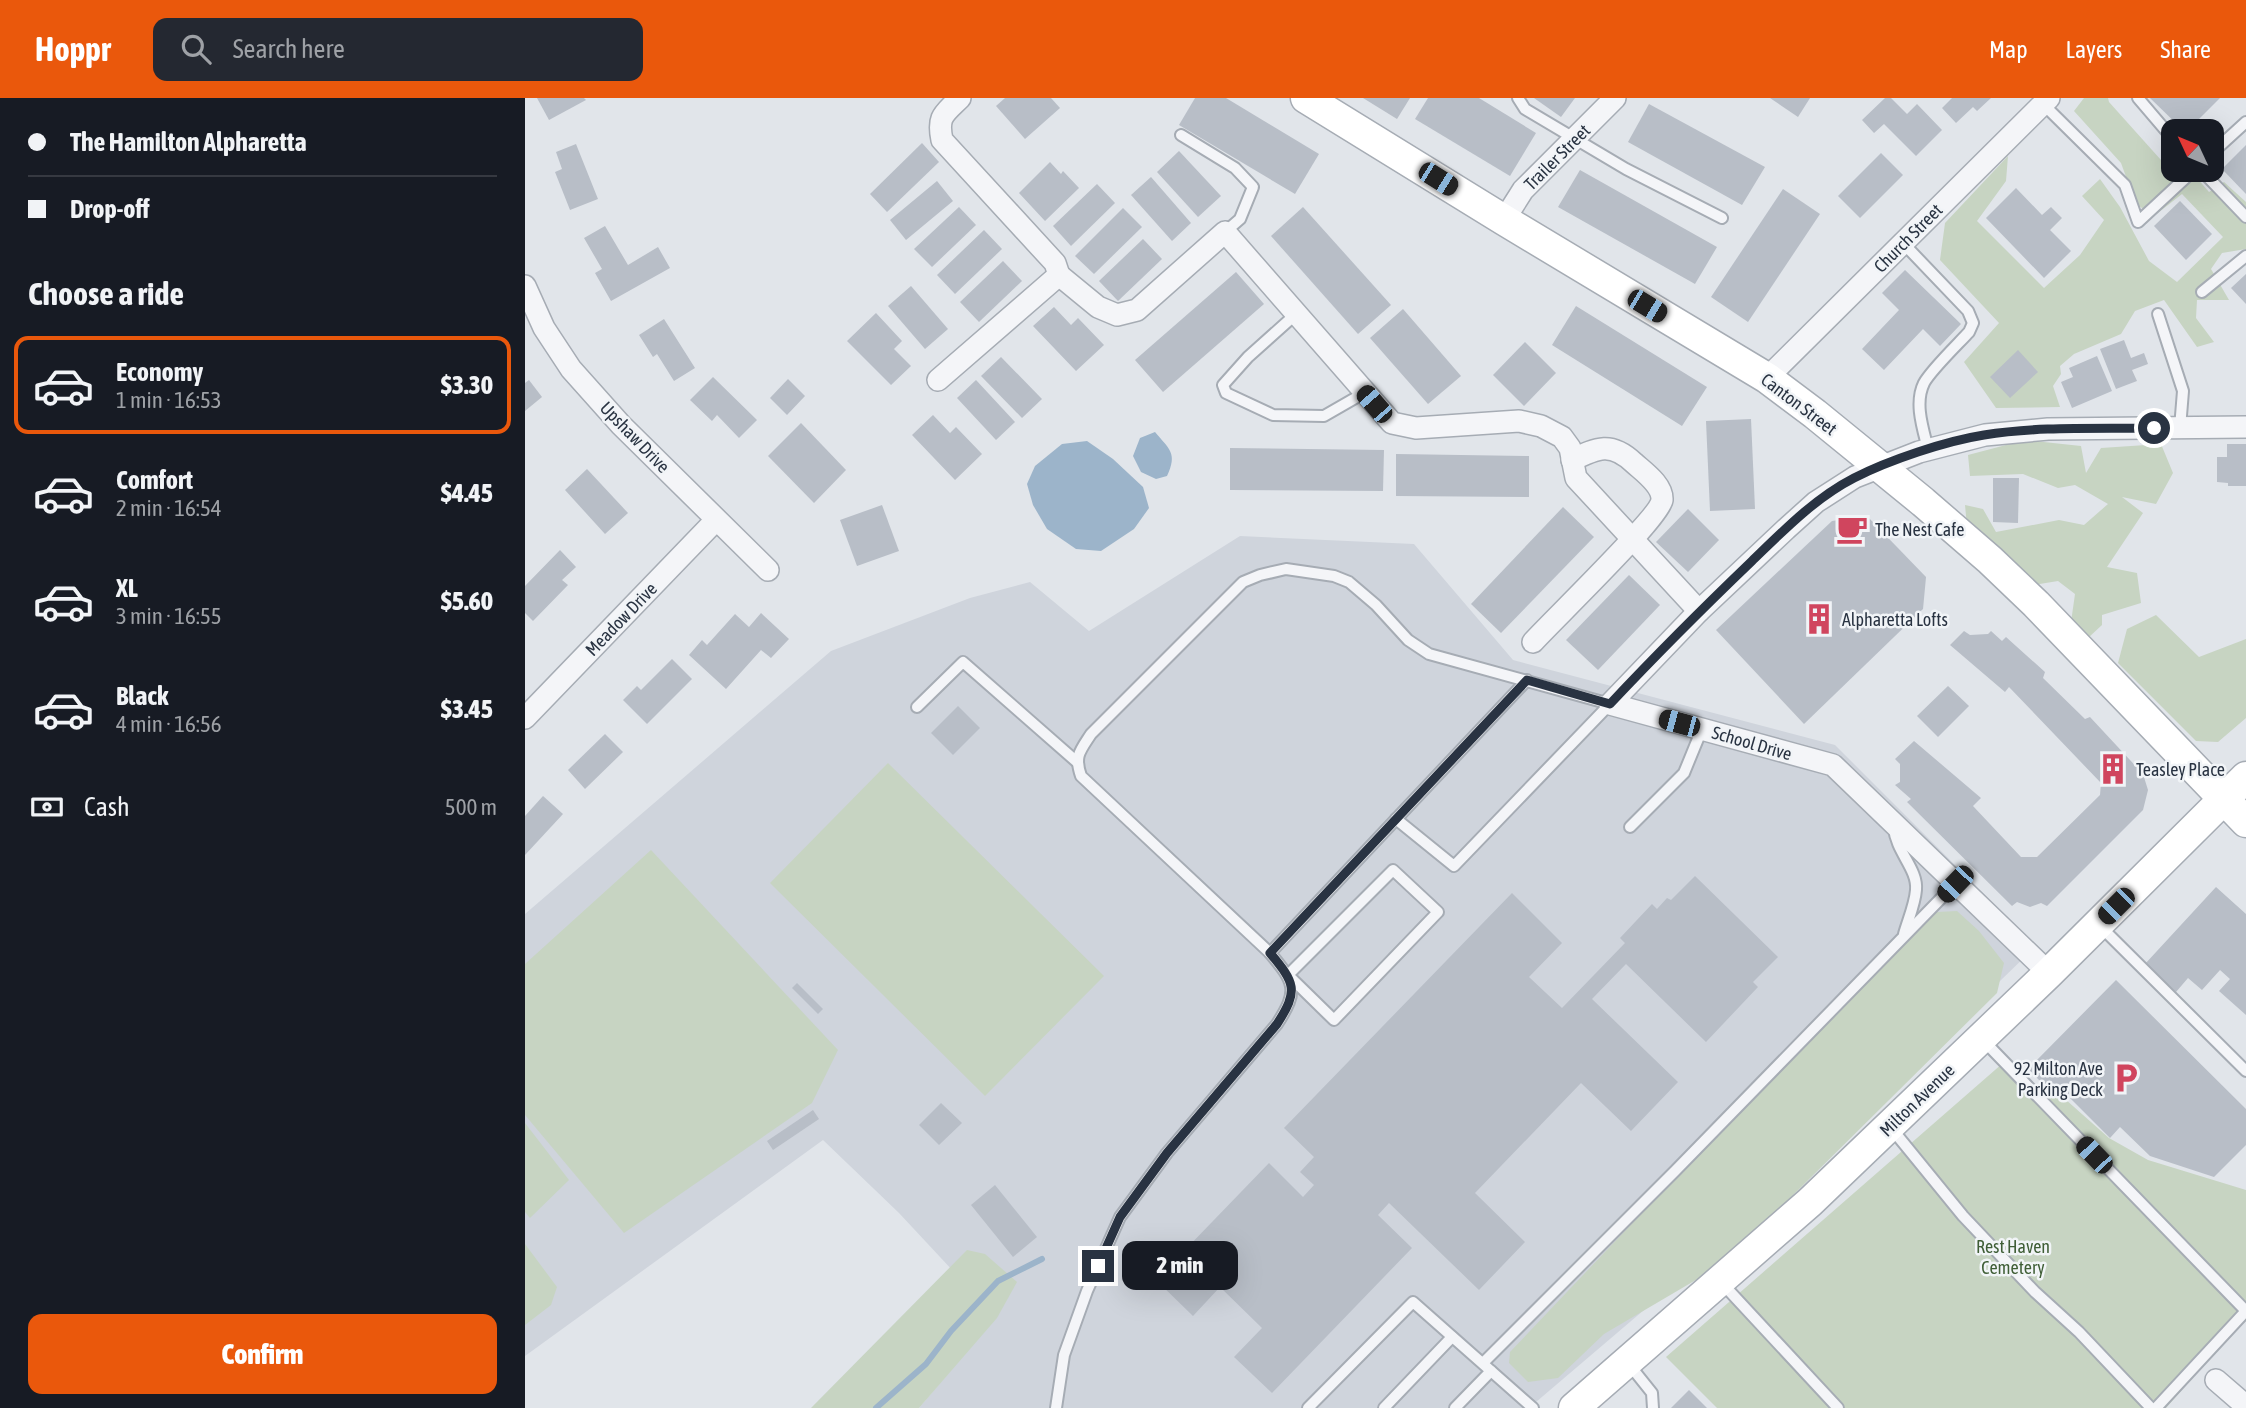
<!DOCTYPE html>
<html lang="en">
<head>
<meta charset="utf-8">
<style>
  body { margin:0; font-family:"Asap Condensed",sans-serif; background:#242831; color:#f1f3f6; height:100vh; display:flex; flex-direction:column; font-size:26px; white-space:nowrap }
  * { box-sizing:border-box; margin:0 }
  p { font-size:23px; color:#9ea1a6 }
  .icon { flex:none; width:38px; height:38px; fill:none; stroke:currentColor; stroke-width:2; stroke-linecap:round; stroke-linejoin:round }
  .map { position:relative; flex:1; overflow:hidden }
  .details { display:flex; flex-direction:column; background:#171b24; width:525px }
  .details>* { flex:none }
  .banner { display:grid; align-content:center; height:154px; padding:0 28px; background:#171b24 }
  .needle { width:46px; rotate:314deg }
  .controls { position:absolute; left:1636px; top:21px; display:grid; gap:14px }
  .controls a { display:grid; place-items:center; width:63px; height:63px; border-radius:14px; background:#171b24; box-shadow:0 7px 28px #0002; font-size:35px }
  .end { position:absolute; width:32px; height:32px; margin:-16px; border:9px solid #293342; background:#fff; box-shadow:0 0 0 4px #fff }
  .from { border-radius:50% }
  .bubble { position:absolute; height:49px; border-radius:14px; background:#171b24; box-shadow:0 7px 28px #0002; font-size:23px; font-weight:800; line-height:49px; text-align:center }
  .car { position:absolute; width:21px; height:42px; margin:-21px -10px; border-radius:9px; box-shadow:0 0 5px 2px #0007; background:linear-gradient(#222 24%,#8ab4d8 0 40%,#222 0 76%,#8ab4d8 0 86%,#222 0) }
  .banner b { display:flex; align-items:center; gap:24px; height:66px; font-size:26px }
  .banner b+b { border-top:2px solid #363941 }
  .banner i { width:18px; height:18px; background:#f1f3f6 }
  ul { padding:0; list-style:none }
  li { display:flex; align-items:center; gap:21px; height:98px; margin:0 14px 10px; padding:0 14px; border:4px solid transparent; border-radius:14px }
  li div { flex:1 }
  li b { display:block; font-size:26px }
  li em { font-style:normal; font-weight:800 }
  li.active { border-color:#ea580c }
  li>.icon { width:63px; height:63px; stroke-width:1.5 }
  h2 { padding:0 28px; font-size:32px; line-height:84px }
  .pay { display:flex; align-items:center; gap:18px; height:77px; padding:0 28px; font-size:26px }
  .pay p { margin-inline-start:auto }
  .primary-button { display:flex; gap:14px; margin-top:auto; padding:14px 28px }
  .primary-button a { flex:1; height:80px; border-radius:14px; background:#ea580c; color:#fff; font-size:28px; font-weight:800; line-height:80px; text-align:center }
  header { display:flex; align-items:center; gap:42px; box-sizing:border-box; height:98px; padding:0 35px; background:#ea580c; color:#fff }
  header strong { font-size:33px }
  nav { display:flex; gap:38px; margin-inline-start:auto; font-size:24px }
  .search { width:490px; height:63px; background:#242831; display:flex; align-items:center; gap:18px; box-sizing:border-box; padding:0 24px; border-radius:14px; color:#9ea1a6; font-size:26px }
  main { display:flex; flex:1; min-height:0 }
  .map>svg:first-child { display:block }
  .built { fill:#cfd4dc }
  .green { fill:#c7d4c2 }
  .water { fill:#9cb4ca }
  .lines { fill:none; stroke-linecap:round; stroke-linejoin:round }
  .stream { stroke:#9cb4ca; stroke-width:6 }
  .building { fill:#b8bec7 }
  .lane-casing { stroke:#a6acb4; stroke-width:14 }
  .street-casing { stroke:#a6acb4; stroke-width:24 }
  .secondary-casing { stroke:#a6acb4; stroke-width:33 }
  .lane { stroke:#f4f5f8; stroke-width:10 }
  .street { stroke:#f4f5f8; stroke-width:21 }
  .secondary { stroke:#fff; stroke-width:30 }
  .route { stroke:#293342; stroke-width:9 }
  .labels { text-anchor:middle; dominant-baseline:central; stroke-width:5; stroke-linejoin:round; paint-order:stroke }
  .street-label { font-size:18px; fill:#293342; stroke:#f1f4f7 }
  .poi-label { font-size:18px; fill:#293342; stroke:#f1f4f7; text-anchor:start }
  .park-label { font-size:18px; fill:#3f5e36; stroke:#f1f4f7 }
</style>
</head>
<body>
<header>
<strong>Hoppr</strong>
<div class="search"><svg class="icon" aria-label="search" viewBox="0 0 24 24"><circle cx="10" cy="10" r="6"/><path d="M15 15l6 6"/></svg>Search here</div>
<nav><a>Map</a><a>Layers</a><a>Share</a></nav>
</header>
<main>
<section class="details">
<div class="banner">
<b><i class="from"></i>The Hamilton Alpharetta</b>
<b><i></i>Drop-off</b>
</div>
<h2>Choose a ride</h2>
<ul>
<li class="active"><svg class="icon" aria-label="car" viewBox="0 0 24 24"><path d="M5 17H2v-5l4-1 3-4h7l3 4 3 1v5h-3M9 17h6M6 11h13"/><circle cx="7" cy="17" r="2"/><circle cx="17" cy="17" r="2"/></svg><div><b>Economy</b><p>1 min · 16:53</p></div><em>$3.30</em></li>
<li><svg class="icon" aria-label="car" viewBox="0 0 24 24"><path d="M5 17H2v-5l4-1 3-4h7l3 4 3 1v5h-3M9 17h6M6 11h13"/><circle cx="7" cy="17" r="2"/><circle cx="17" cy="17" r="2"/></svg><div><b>Comfort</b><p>2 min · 16:54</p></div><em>$4.45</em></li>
<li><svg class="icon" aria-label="car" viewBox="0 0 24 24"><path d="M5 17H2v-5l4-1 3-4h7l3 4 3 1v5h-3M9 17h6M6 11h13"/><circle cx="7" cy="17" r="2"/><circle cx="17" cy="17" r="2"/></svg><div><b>XL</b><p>3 min · 16:55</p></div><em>$5.60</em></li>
<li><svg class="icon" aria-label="car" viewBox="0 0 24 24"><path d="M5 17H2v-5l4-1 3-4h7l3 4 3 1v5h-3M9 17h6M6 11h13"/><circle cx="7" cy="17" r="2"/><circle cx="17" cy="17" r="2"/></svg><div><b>Black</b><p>4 min · 16:56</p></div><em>$3.45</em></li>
</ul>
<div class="pay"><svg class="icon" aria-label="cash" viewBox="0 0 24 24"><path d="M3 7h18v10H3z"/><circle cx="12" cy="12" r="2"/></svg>Cash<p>500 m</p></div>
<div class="primary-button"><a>Confirm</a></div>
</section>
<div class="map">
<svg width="1721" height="1310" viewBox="0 0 1721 1310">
  <rect width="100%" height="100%" fill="#e1e5ea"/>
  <!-- built -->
  <path class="built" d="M715,438l174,8 99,116 322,85 201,201 -250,243 -257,219h-610l77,-91 -97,-104 -76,-73 -298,216v-442l306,-263 139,-53 60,-16 59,49z"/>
  <!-- green -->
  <g class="green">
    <path d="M1559,0h24l1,4 52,58 12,-4v14h17l19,22 15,-10 22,20v47l-24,4 -11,16 18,31h-32l-1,18 18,24 -17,5 -33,-47 -29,11 -14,23 -47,20 -14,12 1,8 -8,12 7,21 -64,1 -32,-46 35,-39 -59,-63 5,-37 63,-67 -2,25 -29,40 67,67 36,-33 24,-35 -22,-24 18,-17 20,28 29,54 28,21 46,-45 -41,-43 -28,22 -18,-12 -15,-41 -47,-52z"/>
    <path d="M1500,342l56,6 5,27 15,-25 60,-4 12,29 -17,31 -34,-7 21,16 -36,54 30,6 4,30 -39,12v10l-14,13 -17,-16 4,-28 -17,-13 -30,5 -61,-60 -2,-21 18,4 13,23 63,-12 25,5 24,-21 -33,-19 -17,3 -35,-14 -53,2 -2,-21z"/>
    <path d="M1631,517l43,42 47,-18v79l-28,24 -22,-1 -78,-78 9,-34z"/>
    <path d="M363,665l216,213 -119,120 -215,-213z"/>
    <path d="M126,752l187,200 -26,53 -188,130 -99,-118v-151z"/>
    <path d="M1432,813l22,20 25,32 -7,30 -220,218 -71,63 -102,60 -46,44 -30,4 -19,-19 1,-11 188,-198 239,-242z"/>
    <path d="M1478,965l40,39 13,-11 53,47 39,22 98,30v127l-80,91h-449l-51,-51z"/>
    <path d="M0,1025l44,57 -39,38 -5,-6z"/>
    <path d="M0,1146l32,43 -6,18 -26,20z"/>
    <path d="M442,1152l18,4 32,28 -20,36 -78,90h-108z"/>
  </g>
  <!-- water -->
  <g class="water">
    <path d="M630,334c14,17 23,21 12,44l-11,3 -15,-7 -8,-16 7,-18z"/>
    <path d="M562,343l26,18 30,28 6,21 -15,21 -33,22 -25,-2 -29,-20 -14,-24 -6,-21 8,-18 27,-22z"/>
  </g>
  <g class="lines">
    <!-- stream -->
    <path class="stream" d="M351,1310l50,-44 25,-33 47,-50 44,-22"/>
  </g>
  <!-- building -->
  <g class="building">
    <path d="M12,0h47l2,2 -37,20z"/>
    <path d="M480,0h46l9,10 -35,31 -29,-33z"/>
    <path d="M670,0h31l93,56 -24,40 -116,-69z"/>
    <path d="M838,0h47l-13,21z"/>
    <path d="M903,0h51l57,35 -26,43 -95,-57z"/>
    <path d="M1009,0h41l-14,19z"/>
    <path d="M1245,0h40l-12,19z"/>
    <path d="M1360,0h6l16,16 10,-10 25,26 -26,26 -32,-32 -10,9 -12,-13z"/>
    <path d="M1427,0h39l-14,13 -4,-4 -17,16 -14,-15z"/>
    <path d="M1625,0h70l-33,33h-3z"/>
    <path d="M1124,6l116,63 -23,38 -114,-63z"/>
    <path d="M397,45l17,19 -52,50 -17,-18z"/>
    <path d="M51,46l22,55 -28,11 -15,-38 7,-3 -6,-17z"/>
    <path d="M1721,47v49l-24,-25z"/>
    <path d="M654,53l42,45 -23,21 -41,-45z"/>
    <path d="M1356,55l22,22 -43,43 -22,-22z"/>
    <path d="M525,64l11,12 2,-3 16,17 -34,33 -26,-28z"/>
    <path d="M1055,72l137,77 -22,37 -137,-77z"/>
    <path d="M626,79l40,46 -19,18 -41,-46z"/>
    <path d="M412,83l16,20 -47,39 -16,-20z"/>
    <path d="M572,86l18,19 -44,43 -18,-20z"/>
    <path d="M1491,90l26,27 9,-8 11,11 -12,12 21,21 -27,27 -58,-60z"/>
    <path d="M1258,91l37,25 -72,108 -37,-25z"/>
    <path d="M1655,103l32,33 -26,26 -32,-34z"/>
    <path d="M434,109l17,18 -44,42 -18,-18z"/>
    <path d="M778,109l88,98 -33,29 -87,-98z"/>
    <path d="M598,110l19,19 -48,47 -19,-18z"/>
    <path d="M80,128l23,39 30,-18 12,21 -59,33 -16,-28 7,-4 -18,-31z"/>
    <path d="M459,132l18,19 -47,45 -18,-19z"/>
    <path d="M618,141l19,20 -44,42 -19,-20z"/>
    <path d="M478,163l19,20 -43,41 -19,-20z"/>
    <path d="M1380,172l56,54 -21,22 -17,-17 -39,41 -22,-21 37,-39 -17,-17z"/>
    <path d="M711,174l28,32 -101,88 -28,-32z"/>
    <path d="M1721,176v30l-15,-16z"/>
    <path d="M386,188l37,43 -23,20 -37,-43z"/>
    <path d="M1051,208l131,81 -25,39 -130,-81z"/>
    <path d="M529,209l17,18 7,-7 26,27 -28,26 -43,-45z"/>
    <path d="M878,211l58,67 -33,28 -58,-66z"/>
    <path d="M351,215l26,28 -8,8 17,17 -20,19 -44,-44z"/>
    <path d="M139,221l31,49 -21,13 -17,-27 -4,3 -14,-22z"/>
    <path d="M1599,242l7,18 13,-5 4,11 -16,6 5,11 -21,8 -16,-40z"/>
    <path d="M1000,244l31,31 -32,33 -31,-31z"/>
    <path d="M1493,252l20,22 -28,26 -20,-21z"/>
    <path d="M1572,258l15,35 -40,17 -11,-26 12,-5 -4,-9z"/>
    <path d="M476,259l41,42 -20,19 -41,-42z"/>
    <path d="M188,279l44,43 -18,18 -22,-23 -5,6 -22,-21z"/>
    <path d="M263,281l17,17 -18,19 -17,-17z"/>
    <path d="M4,282l13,17 -17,14v-28z"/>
    <path d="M451,282l39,42 -19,18 -39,-42z"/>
    <path d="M408,317l17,18 6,-6 26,27 -27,26 -43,-45z"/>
    <path d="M1226,321l4,90 -45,2 -4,-90z"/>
    <path d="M276,325l45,47 -32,33 -46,-47z"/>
    <path d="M1702,346h19v42h-18v-3l-11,-1v-25h10z"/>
    <path d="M705,350l154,2 -1,41 -153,-1z"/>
    <path d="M871,356l133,2v41l-133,-1z"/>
    <path d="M62,371l41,44 -23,21 -40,-44z"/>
    <path d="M1468,380h26l-1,45 -25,-1z"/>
    <path d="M357,407l17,46 -42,15 -17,-46z"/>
    <path d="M1038,409l31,30 -93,96 -30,-29z"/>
    <path d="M1163,411l31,31 -31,32 -32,-30z"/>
    <path d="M1342,418l59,61 -3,32 -119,115 -88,-94 116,-109z"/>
    <path d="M35,452l16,17 -14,13 6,5 -35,36 -8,-8v-27z"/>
    <path d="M1104,477l31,30 -62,65 -32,-30z"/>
    <path d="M236,515l28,26 -18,19 -10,-8 -35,39 -37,-34 13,-15 5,5 28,-31 14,13z"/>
    <path d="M1439,533l6,4 18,-1 3,-3 11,10 4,-4 39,35 -2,6 42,41 5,-2 53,57 5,16 -5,20 -96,96 -6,-3 -11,4 -13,-5 -5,4 -105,-104 4,-3 -16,-14 5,-3v-18l-5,-5 19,-18 67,57 -8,8 48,51h16l63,-62 1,-12 -92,-96 -4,5 -55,-47z"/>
    <path d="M147,561l20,20 -45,45 -24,-24 14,-14 4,4z"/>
    <path d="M1423,588l21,20 -31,31 -21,-21z"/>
    <path d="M433,608l22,22 -27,27 -22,-22z"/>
    <path d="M80,636l18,18 -38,37 -17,-19z"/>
    <path d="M18,698l20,18 -38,41v-39z"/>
    <path d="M1170,778l83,81 -25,25 5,5 -52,55 -80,-78 -34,35 86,83 -47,49 -50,-48 -106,110 50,49 -46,48 -90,-87 -11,12 34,33 -140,145 -38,-36 28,-29 -42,-41 -27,29 -37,-36 113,-117 34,34 11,-12 -14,-13 14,-15 -30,-29 228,-235 50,50 -33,34 33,31 63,-65 -5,-5 32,-34 5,5 10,-11 4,2z"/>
    <path d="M1691,789l30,27v101l-27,-24 11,-12 -10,-9 -18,20 -14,-12 -12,14 -31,-28z"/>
    <path d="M1591,882l130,129v36l-32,32 -64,-21 -30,-29 -10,11 -51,-51 -7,6 -24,-24z"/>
    <path d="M272,885l26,26 -5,5 -26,-26z"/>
    <path d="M416,1005l21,20 -23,22 -20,-20z"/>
    <path d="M288,1012l6,9 -46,31 -6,-9z"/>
    <path d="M470,1087l42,52 -24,20 -42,-52z"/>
    <path d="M1164,1292l18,18h-36z"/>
  </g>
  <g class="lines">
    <defs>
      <g id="lane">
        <path d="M993,0l7,11 101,60 96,49"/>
        <path d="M1613,0l35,41"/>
        <path d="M1518,6l82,81 13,37 56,-52"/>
        <path d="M656,37l54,33 18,19 -13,32 -15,13"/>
        <path d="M1687,55l34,-31"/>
        <path d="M1676,72l45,47"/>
        <path d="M1378,145l65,68 5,12 -4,9c-11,12 -38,38 -45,51 -10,20 -1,46 4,66"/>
        <path d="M1677,194l44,-36"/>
        <path d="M771,216l-48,43 -25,28 3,8 47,22 51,1 40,-23"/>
        <path d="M1633,216l25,77 -3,37"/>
        <path d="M392,609l46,-45 114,100"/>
        <path d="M1105,729l54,-54 18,-44"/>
        <path d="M1369,730c2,24 24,41 22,62 -1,14 -8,30 -12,44"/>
        <path d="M868,772l45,42 -104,108 -46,-45z"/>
        <path d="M1575,828l146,145"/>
        <path d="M745,855l-189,-177c-7,-20 -1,-25 10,-42l152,-152 17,-7 26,-6 48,7 15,6 27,23 32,35 21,14 181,50 -156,162 -58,-47"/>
        <path d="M1457,941l264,272"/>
        <path d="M1367,1031l71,87 72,76 44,40 72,76"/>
        <path d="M1196,1184l117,126"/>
        <path d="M958,1265l192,-192 280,-287"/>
        <path d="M1103,1265l24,30 1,15"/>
        <path d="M531,1310l8,-53 23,-64 33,-74 47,-64 110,-129c22,-34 18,-41 -7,-71l257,-273"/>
        <path d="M783,1310l105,-106 120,106"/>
        <path d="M859,1310l68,-71"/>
        <path d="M930,1310l36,-37"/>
        <path d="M1631,1310l90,-97"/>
      </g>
      <g id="street">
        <path d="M979,122l19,-30 92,-92"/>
        <path d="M534,177l39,32 19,8 20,-5 88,-78 167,191 24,5 103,-7 22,5 21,11 8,11 6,30 123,133"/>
        <path d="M0,188l19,42 27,41 50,56 147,145"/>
        <path d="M1242,280l282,-280"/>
        <path d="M413,282l121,-105 -4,-12 -113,-123c-5,-24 2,-26 18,-42"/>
        <path d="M1008,544c18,-20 127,-125 129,-142 1,-15 -18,-28 -28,-37 -23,-22 -37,-15 -62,-3"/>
        <path d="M0,620l191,-198"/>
        <path d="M1524,875l-216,-208 -223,-61 89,-93 87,-82 30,-27 39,-25 64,-25 66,-17 63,-6 198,-2"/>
        <path d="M1691,1282l30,26"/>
      </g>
      <g id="secondary">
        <path d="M781,0l198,122 263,158 48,36 108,88 67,58 46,44 210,218"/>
        <path d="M1049,1310l236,-206 239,-229 197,-196"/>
      </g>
    </defs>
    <!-- lane casing -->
    <use href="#lane" class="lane-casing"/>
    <!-- street casing -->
    <use href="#street" class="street-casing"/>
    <!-- secondary casing -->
    <use href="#secondary" class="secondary-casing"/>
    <!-- lane -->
    <use href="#lane" class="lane"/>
    <!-- street -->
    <use href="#street" class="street"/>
    <!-- secondary -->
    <use href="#secondary" class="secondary"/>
  </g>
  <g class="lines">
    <!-- route -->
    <path class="route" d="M573,1168l22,-49 47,-64 110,-129c22,-34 18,-41 -7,-71l257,-273 83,24c46,-49 93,-96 142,-143 31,-30 63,-63 102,-83 35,-18 92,-37 130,-43 56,-9 114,-6 170,-7"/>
  </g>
  <!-- icons -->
  <defs>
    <symbol id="cafe-bare" viewBox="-9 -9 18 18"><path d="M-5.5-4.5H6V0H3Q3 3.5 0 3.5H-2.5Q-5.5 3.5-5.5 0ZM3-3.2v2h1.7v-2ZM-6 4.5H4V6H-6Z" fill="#d0455e" stroke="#f1f4f7" stroke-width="2.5" paint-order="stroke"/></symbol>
    <symbol id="building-bare" viewBox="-9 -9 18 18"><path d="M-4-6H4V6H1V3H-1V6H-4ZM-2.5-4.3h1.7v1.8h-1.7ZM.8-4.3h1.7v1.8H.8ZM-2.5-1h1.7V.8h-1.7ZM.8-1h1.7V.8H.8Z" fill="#d0455e" stroke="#f1f4f7" stroke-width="2.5" paint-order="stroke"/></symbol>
    <symbol id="parking-bare" viewBox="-9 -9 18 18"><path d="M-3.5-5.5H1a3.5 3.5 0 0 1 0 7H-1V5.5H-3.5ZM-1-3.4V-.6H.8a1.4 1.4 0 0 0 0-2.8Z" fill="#d0455e" stroke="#f1f4f7" stroke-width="2.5" paint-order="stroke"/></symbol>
  </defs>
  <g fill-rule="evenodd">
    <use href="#cafe-bare" x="1305" y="409" width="44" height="44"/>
    <use href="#building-bare" x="1272" y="499" width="44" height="44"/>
    <use href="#building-bare" x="1566" y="649" width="44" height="44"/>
    <use href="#parking-bare" x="1579" y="958" width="44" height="44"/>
  </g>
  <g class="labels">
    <!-- street labels -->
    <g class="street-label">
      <text transform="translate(1032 59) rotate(-45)">Trailer Street</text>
      <text transform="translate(1383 140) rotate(-45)">Church Street</text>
      <text transform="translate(1274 306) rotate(37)">Canton Street</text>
      <text transform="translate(110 339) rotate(46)">Upshaw Drive</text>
      <text transform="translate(96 521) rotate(-46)">Meadow Drive</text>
      <text transform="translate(1227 645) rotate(16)">School Drive</text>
      <text transform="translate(1392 1002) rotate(-44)">Milton Avenue</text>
    </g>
    <!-- poi labels -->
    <g class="poi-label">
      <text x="1350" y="431">The Nest Cafe</text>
      <text x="1317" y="521">Alpharetta Lofts</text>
      <text x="1611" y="671">Teasley Place</text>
      <text x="1578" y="970" text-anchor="end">92 Milton Ave<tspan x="1578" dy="21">Parking Deck</tspan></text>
    </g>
    <!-- park labels -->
    <g class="park-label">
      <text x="1488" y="1148">Rest Haven<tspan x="1488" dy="21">Cemetery</tspan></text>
    </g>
  </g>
</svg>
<div class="controls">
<a><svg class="needle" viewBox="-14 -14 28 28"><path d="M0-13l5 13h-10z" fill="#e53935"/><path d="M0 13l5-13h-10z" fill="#9ea1a6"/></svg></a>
</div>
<i class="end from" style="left:1629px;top:330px"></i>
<i class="end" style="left:573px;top:1168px"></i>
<div class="bubble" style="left:597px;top:1143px;width:116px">2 min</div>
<i class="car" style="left:913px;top:81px;rotate:122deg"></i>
<i class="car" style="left:1122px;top:208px;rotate:121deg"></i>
<i class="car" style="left:849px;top:306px;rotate:319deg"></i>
<i class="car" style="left:1154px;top:625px;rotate:285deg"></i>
<i class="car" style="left:1430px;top:786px;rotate:224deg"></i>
<i class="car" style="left:1591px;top:808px;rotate:225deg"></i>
<i class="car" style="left:1569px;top:1057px;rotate:316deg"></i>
</div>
</main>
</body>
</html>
